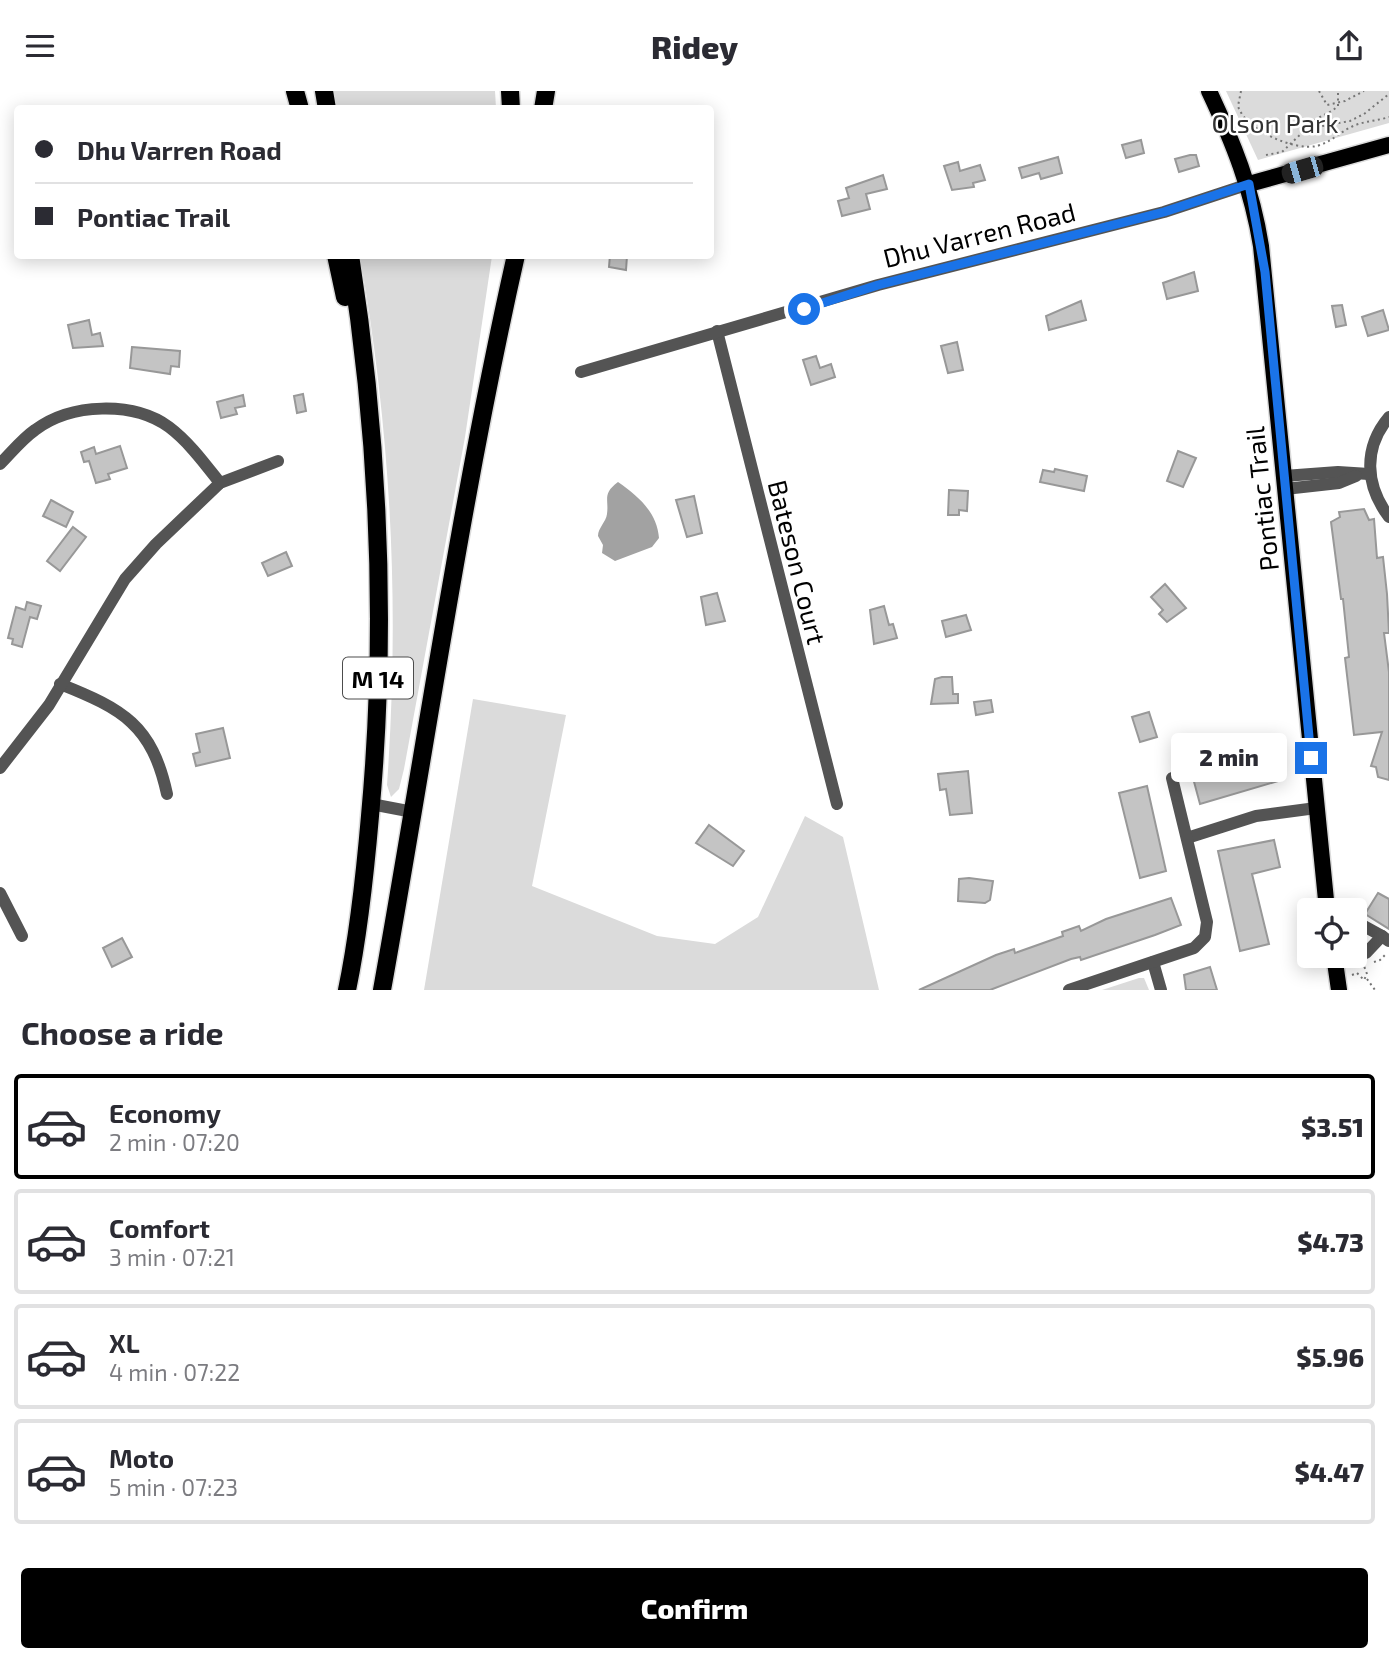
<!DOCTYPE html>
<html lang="en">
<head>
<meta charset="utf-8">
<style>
  body { margin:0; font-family:"Exo 2",sans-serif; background:#f2f2f3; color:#2b2b33; height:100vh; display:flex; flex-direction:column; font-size:26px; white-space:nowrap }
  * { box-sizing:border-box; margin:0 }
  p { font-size:23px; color:#7c7c81 }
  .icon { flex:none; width:38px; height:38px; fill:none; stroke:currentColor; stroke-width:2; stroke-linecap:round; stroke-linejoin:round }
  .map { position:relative; height:899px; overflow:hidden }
  .drawer { display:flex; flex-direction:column; background:#fff; flex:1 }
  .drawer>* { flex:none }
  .banner { position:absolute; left:14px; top:14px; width:700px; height:154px; border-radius:7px; box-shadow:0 4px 18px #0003; display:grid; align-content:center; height:154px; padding:0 21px; background:#fff }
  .fabs { position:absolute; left:1297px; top:807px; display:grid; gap:14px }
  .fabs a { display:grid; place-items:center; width:70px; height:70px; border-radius:7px; background:#fff; box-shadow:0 4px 18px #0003; font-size:35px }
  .end { position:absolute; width:32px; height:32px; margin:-16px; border:9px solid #1a73e8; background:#fff; box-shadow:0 0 0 4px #fff }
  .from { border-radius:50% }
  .bubble { position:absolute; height:49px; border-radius:7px; background:#fff; box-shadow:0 4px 18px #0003; font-size:23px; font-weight:800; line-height:49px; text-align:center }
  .car { position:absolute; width:21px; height:42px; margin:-21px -10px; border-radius:9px; box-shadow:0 0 5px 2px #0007; background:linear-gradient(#222 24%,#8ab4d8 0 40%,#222 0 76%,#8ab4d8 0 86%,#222 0) }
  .banner b { display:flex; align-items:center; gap:24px; height:66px; font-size:26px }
  .banner b+b { border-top:2px solid #e1e1e2 }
  .banner i { width:18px; height:18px; background:#2b2b33 }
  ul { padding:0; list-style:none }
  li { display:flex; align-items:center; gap:21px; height:105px; margin:0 14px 10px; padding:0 7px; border:4px solid #e1e1e2; border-radius:7px }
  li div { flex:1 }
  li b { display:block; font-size:26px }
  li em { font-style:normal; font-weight:800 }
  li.active { border-color:#000 }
  li>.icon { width:63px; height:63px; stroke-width:1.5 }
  h2 { padding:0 21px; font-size:32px; line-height:84px }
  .primary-button { display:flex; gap:14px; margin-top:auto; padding:14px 21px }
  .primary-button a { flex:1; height:80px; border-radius:7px; background:#000; color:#fff; font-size:28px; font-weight:800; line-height:80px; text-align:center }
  header { display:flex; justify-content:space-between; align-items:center; height:91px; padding:0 21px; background:#fff; font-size:32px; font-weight:800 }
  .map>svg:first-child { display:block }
  .green { fill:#dbdbdb }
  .water { fill:#a2a2a2 }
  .building { fill:#c4c4c4; stroke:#989898; stroke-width:2 }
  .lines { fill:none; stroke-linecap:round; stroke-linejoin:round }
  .major-casing { stroke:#dbdbdb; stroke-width:19 }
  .highway-casing { stroke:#dbdbdb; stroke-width:21 }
  .path { stroke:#767676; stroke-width:2; stroke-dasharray:2 3.5; stroke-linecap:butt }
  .minor { stroke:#545454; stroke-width:12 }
  .major { stroke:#000; stroke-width:16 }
  .highway { stroke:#000; stroke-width:18 }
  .route { stroke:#1a73e8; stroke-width:9 }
  .labels { text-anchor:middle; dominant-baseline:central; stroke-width:5; stroke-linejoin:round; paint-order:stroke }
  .shield { fill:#fff; stroke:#4c4c4c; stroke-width:2 }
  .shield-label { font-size:24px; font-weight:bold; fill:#000 }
  .park-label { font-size:26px; fill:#323232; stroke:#fff }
  .street-label { font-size:26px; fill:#000; stroke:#fff }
</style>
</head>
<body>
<header><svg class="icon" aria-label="menu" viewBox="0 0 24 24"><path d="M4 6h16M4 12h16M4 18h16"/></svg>Ridey<svg class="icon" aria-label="share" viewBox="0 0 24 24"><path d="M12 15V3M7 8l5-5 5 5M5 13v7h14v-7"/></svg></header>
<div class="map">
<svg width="1389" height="899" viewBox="0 0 1389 899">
  <rect width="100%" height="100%" fill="#fff"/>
  <!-- green -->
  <g class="green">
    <path d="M333,0h162l1,17h-160z"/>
    <path d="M1226,0h163v32l-131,37z"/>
    <path d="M360,165h132l-27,181 -61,332 -5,20 -8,8 -4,-12c13,-182 4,-350 -27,-529z"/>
    <path d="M473,608l93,16 -34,171 125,50 58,8 43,-27 47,-101 38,21 36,153h-455z"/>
    <path d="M1139,887h5l5,12h-47z"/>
  </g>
  <!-- water -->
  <path class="water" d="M618,391c20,14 39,30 41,56l-7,9 -37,14 -13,-8 1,-8 -5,-9c0,-8 8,-14 9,-22 2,-15 -5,-20 11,-32z"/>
  <!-- building -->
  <g class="building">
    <path d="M1141,49l3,13 -18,5 -4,-13z"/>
    <path d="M1190,64h6l3,11 -20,6 -4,-13z"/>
    <path d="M1058,66l4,16 -21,6 -2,-6 -17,5 -3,-10z"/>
    <path d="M958,71l2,9 20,-6 5,15 -12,3 1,4 -22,3 -8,-24z"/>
    <path d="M883,84l4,14 -21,5 4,15 -28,7 -4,-15 11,-3 -3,-10z"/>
    <path d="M610,164l17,1 -1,14 -17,-3z"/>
    <path d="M1194,181l4,19 -31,8 -4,-16z"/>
    <path d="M1081,210l5,19 -37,10 -3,-14z"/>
    <path d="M1342,214l4,20 -10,2 -4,-21z"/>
    <path d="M1383,219l6,20 -21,6 -6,-19z"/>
    <path d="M89,229l3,15 8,-2 3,13 -30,2 -5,-23z"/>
    <path d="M957,251l6,28 -15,3 -7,-27z"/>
    <path d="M132,256l48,4 -1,16 -8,-1 -1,8 -40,-6z"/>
    <path d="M816,265l4,12 11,-4 4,13 -24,8 -8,-25z"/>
    <path d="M303,303l3,17 -9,2 -3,-17z"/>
    <path d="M243,304l2,11 -10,2 2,6 -16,4 -4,-16z"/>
    <path d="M120,355l7,22 -19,6 2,5 -14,4 -7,-22 -5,1 -3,-10 13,-5 2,7z"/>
    <path d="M1178,360l18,7 -13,29 -16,-6z"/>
    <path d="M1055,378l32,7 -3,15 -44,-9 3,-12 11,2z"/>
    <path d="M949,399l19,1 -1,20 -8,-1v5h-11z"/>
    <path d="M694,405l8,37 -15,4 -11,-37z"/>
    <path d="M51,409l22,12 -7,15 -23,-11z"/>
    <path d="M1364,418l5,11 5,-1 3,39 6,-1 4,37 2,39h-5l5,39v108l-11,-3 -2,-10 -5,-1 11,-34 -28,3 -9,-77 4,-1 -6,-58h-2l-10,-77 9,-5 -1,-5z"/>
    <path d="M73,436l13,10 -26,34 -13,-10z"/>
    <path d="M286,461l6,14 -24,10 -6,-13z"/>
    <path d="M1165,493l21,24 -19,14 -8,-8 4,-4 -12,-13z"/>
    <path d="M717,502l8,28 -19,4 -5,-28z"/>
    <path d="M27,511l14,4 -4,13 -7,-2 -8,30 -10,-3 1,-5 -5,-1 8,-31 9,3z"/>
    <path d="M884,515l5,19 4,-1 4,14 -23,6 -4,-34z"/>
    <path d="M966,524l5,15 -25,7 -4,-16z"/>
    <path d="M942,586h10l1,17h5v9l-27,1 4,-25z"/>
    <path d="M991,609l2,12 -17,3 -2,-13z"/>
    <path d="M1149,621l8,25 -17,5 -8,-25z"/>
    <path d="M223,637l7,30 -34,8 -3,-12 7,-2 -4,-18z"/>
    <path d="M1273,663l5,27 -78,23 -7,-26z"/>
    <path d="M968,680l4,42 -22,2 -4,-26 -6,1 -2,-16z"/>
    <path d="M1147,695l19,85 -26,7 -21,-85z"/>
    <path d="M709,734l35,26 -11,15 -37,-23z"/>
    <path d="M1274,749l6,27 -28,7 17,70 -29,7 -22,-100z"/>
    <path d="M969,787l24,3 -3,19 -5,3 -27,-2 1,-22z"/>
    <path d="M1378,802l11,6v30l-24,-15z"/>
    <path d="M1171,807l10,27 -26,10 -74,25 -1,-3 -9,2 -81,31h-71l77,-35 18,-6 1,4 48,-17 -1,-4 17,-6 2,5 25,-12z"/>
    <path d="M122,847l10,19 -20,10 -9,-19z"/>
    <path d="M1210,876l7,23h-31l-2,-15z"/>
  </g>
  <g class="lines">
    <defs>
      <g id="major">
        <path d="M1209,0c24,51 43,98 52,155l66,664"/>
        <path d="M1249,93l140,-39"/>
        <path d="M1334,864l5,35"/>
      </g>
      <g id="highway">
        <path d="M295,0l5,18"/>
        <path d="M324,0l3,18"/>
        <path d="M510,0l1,18"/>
        <path d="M543,18l3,-18"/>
        <path d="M336,164l9,42"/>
        <path d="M347,899c12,-57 18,-116 23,-174 17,-185 9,-376 -20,-561"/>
        <path d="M382,899c44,-245 79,-492 134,-735"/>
      </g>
    </defs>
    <!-- major casing -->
    <use href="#major" class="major-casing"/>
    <!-- highway casing -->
    <use href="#highway" class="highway-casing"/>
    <!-- path -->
    <g class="path">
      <path d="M1241,0l-3,15c7,24 56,45 79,40 14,-4 22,-13 34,-19 12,-6 26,-6 38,-10"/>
      <path d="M1319,0l8,14 18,-4 19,-10"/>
      <path d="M1307,37c7,-12 21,-12 31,-22v-15"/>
      <path d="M1266,64l16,-3 24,-23 44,-8 14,-7 25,-20"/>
      <path d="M1374,871l6,-2 6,-6"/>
      <path d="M1352,884l5,-2 7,7 3,-6 -3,-8"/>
      <path d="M1367,888l8,11"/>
    </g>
    <!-- minor -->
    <g class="minor">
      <path d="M717,240l120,473"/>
      <path d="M581,281l297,-87 286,-73 85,-28"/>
      <path d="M1389,326c-26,31 -24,68 0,100"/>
      <path d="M0,373c11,-11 22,-25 35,-34 36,-27 98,-29 134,-3 20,15 36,37 51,56"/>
      <path d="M1284,385l54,-4 31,2"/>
      <path d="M1285,398l54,-6 17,-7"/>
      <path d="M60,593c63,25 92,41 107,110"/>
      <path d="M0,677l49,-63 76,-126 31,-35 64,-61 58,-22"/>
      <path d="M371,713l42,8"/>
      <path d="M1187,747l69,-22 60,-8"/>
      <path d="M0,802l22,43"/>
      <path d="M1362,834l20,11"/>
      <path d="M1335,869l31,-7 16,-17 7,5"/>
      <path d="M1153,871l8,28"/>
      <path d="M1069,899l125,-42 11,-11 2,-15 -35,-144"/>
    </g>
    <!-- major -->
    <use href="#major" class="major"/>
    <!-- highway -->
    <use href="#highway" class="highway"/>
  </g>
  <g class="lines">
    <!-- route -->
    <path class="route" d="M804,218l74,-24 286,-73 85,-28 16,88 46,486"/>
  </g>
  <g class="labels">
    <!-- shield labels -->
    <rect class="shield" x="343" y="566.5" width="70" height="41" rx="5"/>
    <g class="shield-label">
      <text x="378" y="587">M 14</text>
    </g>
    <!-- park labels -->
    <g class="park-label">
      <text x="1275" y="31">Olson Park</text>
    </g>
    <!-- street labels -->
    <g class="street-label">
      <text transform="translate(979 143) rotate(-14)">Dhu Varren Road</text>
      <text transform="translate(1261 408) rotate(-96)">Pontiac Trail</text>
      <text transform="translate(798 471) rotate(76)">Bateson Court</text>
    </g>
  </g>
</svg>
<div class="fabs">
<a><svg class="icon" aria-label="locate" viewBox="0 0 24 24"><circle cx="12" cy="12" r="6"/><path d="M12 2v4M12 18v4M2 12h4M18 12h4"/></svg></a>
</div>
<i class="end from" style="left:804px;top:218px"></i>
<i class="end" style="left:1311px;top:667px"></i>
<div class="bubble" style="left:1171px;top:642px;width:116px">2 min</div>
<i class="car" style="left:1302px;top:79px;rotate:254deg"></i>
<div class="banner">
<b><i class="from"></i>Dhu Varren Road</b>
<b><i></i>Pontiac Trail</b>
</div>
</div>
<section class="drawer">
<h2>Choose a ride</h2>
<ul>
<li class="active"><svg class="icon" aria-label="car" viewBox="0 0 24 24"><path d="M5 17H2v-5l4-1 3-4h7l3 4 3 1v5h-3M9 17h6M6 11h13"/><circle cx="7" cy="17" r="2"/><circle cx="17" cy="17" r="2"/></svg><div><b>Economy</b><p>2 min · 07:20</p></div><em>$3.51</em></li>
<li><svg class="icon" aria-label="car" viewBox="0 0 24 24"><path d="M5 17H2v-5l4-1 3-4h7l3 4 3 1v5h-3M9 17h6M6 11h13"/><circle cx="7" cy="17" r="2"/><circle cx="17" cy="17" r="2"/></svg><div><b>Comfort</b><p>3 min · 07:21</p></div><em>$4.73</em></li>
<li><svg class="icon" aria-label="car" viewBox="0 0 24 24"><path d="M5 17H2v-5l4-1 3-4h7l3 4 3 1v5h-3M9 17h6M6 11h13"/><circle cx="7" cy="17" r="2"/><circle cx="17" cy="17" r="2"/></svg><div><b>XL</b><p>4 min · 07:22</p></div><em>$5.96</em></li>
<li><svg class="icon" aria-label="car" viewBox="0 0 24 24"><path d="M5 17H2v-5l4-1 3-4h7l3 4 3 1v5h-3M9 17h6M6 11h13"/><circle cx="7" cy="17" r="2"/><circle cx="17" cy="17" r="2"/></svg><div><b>Moto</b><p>5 min · 07:23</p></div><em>$4.47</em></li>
</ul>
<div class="primary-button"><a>Confirm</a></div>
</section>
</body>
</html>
